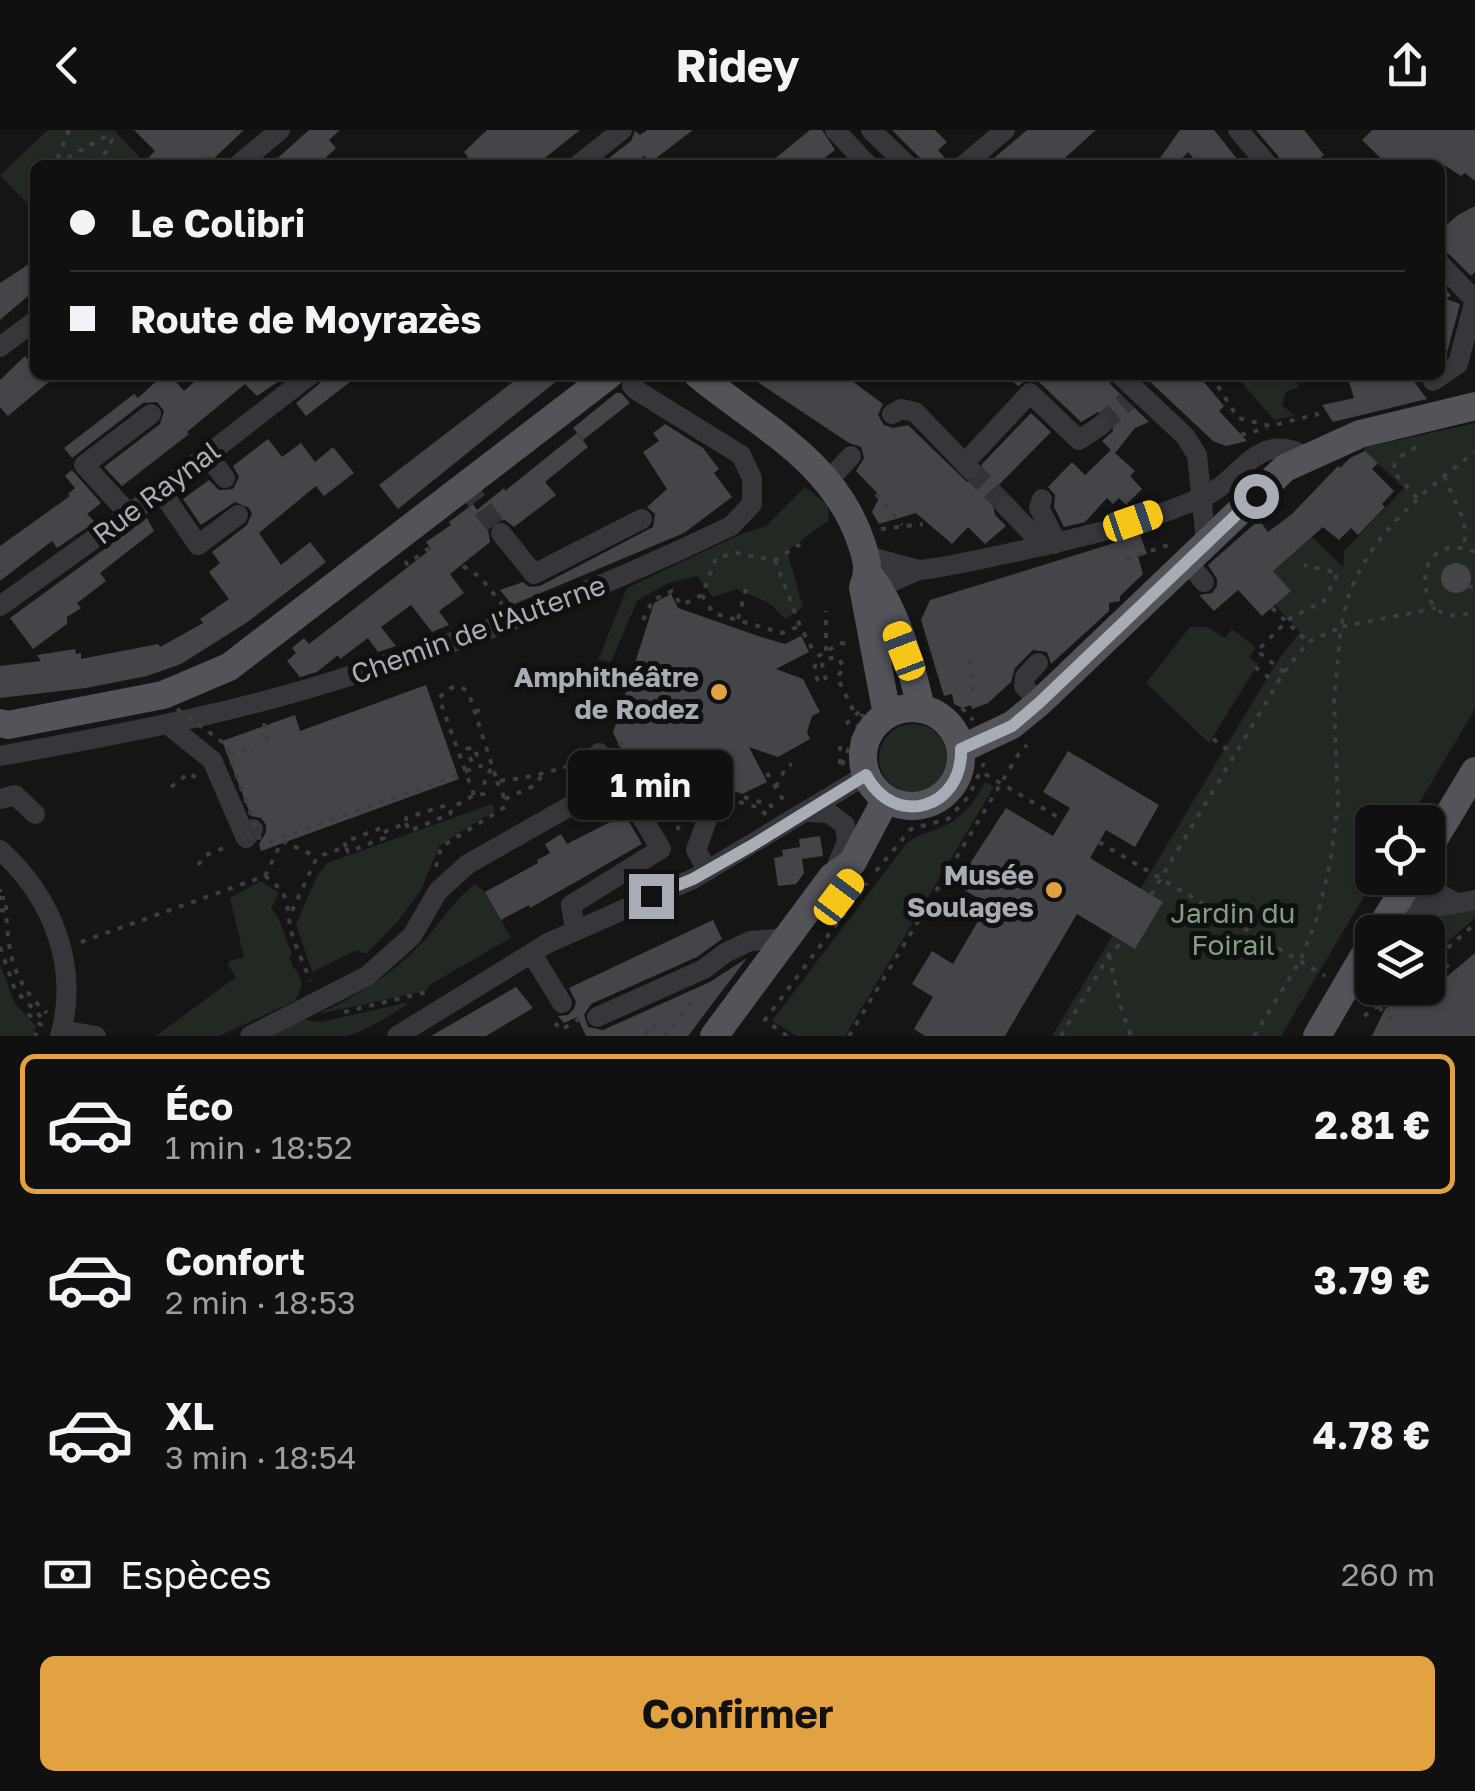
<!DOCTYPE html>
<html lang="fr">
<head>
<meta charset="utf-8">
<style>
  body { margin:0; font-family:"Golos Text",sans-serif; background:#1e1e1e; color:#f1f3f6; height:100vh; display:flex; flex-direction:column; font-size:38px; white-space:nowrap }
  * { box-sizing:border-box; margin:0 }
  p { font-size:32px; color:#9c9d9f }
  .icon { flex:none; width:55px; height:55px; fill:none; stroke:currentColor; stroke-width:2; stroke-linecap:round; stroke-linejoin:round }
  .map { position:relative; height:906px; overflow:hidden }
  .panel { display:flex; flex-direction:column; background:#101010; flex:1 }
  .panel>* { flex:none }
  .banner { position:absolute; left:30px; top:30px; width:1415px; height:220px; border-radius:15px; box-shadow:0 2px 8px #0004,0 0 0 2px #303030; display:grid; align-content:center; height:220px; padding:0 40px; background:#101010 }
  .fabs { position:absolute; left:1355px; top:675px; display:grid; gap:20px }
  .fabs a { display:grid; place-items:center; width:90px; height:90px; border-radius:15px; background:#101010; box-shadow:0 2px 8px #0004,0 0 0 2px #303030; font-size:50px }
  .end { position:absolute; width:45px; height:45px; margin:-22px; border:12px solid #a8adb5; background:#111; box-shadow:0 0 0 5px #111 }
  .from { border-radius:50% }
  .bubble { position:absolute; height:70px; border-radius:15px; background:#101010; box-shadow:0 2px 8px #0004,0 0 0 2px #303030; font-size:32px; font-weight:700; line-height:70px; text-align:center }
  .car { position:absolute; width:30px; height:60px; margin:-30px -15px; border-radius:12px; box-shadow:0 0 8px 2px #0007; background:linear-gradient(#f5c518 24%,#345 0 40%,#f5c518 0 76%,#345 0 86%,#f5c518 0) }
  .banner b { display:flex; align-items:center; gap:35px; height:95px; font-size:38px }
  .banner b+b { border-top:2px solid #303030 }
  .banner i { width:25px; height:25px; background:#f1f3f6 }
  ul { padding:18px 0 0; list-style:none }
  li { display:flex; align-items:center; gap:30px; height:140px; margin:0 20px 15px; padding:0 20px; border:5px solid transparent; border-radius:15px }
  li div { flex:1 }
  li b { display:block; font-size:38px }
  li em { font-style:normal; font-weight:700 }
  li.active { border-color:#e3a241 }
  li>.icon { width:90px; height:90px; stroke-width:1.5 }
  .pay { display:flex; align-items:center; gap:25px; height:110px; padding:0 40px; font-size:38px }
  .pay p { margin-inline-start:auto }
  .action { display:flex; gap:20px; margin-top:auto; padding:20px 40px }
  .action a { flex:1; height:115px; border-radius:15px; background:#e3a241; color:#111; font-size:40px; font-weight:700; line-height:115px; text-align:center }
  header { display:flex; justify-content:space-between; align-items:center; height:130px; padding:0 40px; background:#101010; font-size:45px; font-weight:700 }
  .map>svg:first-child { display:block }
  .green { fill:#212922 }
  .building { fill:#444549 }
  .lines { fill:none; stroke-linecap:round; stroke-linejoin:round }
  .minor-tunnel { stroke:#323336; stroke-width:20; stroke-dasharray:20 10; stroke-linecap:butt }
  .path { stroke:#3c3e42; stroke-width:4; stroke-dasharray:5 8; stroke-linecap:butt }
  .minor { stroke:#36373b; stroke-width:20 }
  .major { stroke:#52545a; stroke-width:28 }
  .path-bridge { stroke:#3c3e42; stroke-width:4; stroke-dasharray:5 8; stroke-linecap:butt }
  .route { stroke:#a8adb5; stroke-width:12 }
  .poi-dot { fill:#e3a241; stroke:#101011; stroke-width:4 }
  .labels { text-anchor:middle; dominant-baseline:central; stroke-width:10; stroke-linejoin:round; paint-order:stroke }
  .street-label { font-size:28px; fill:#a8adb5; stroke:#101011 }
  .poi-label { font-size:28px; font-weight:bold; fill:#a8adb5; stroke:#101011; text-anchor:end }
  .park-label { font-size:28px; fill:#809f80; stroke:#101011 }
</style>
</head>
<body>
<header><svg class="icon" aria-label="back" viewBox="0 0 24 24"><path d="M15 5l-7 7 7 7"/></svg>Ridey<svg class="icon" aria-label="share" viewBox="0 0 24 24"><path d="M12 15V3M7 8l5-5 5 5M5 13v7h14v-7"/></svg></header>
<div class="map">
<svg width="1475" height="906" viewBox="0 0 1475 906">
  <rect width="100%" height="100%" fill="#151516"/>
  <!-- green -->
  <g class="green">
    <path d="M48,0h66l33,35h-112v47l-35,-37z"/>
    <path d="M1242,245h51l6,12 -13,5 -4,13 13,11 -21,4 -36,-42z"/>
    <path d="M1475,293v286l-67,113h-36v56h3l-94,158h-229l226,-376 22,-28 -25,-27 15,-14 -17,-20 39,-34 31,30 1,-16 60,-63 -41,-38 4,-3z"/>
    <path d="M805,357l23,18 1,15 -42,31 16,56 -18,12 -16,-16 -32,-14 -24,8 -16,-21 -29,7 -31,18 -26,61 -13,-2 29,-72 114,-54 25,-8z"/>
    <path d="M1190,497h17l18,11 7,-9 24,19 -7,9 9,7 -49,79 -63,-60z"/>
    <circle cx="913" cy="628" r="34"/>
    <path d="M985,652l9,5 -149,249h-49l-24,-15 134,-177c12,-11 21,-10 36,-17 21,-9 33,-26 43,-45z"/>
    <path d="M492,674l3,6 -56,36 -18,44 -23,31 -32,33 -9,-4 -45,22 -16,-48 21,-48 10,-13z"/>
    <path d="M261,751l18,12 -8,15 7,9 14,37 -3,4c9,21 20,19 6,43l-76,35h-63l80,-59 -8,-12 1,-4 15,-4 -14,-59z"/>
    <path d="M475,754l10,8 26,46 -80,46 -6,7 -106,23c45,-22 82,-45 114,-84 14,-17 24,-32 42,-46z"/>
    <path d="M1475,780v8l-37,32 -10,-12v-6h-6l11,-18z"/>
    <path d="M0,834l15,40 21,22 -3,10h-33z"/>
    <path d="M405,873l3,1c-16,10 -47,30 -63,32 -26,0 -54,0 -80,0l36,-17 19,3z"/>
  </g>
  <!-- building -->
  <g class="building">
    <path d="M134,0h110l-37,35h-66l14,-14z"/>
    <path d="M309,0h31l-11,10 7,8 -18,17h-48z"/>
    <path d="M487,0h93l-44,35h-76l8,-8 -4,-5z"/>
    <path d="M647,0h46l-42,32 -7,-6 -10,9h-34l31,-24 4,-10 5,4z"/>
    <path d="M810,0h12l13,20 -20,15h-48z"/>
    <path d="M892,0h43l12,12 -9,8 13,15h-24z"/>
    <path d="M1027,0h69l-39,35h-71z"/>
    <path d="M1180,0h34l28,35h-43l-11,-13 -12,13h-21z"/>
    <path d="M1256,0h48l20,25 -12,10h-31l-3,-9z"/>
    <path d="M1372,0h103v51l-10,-8 -4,3 -17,-11h-56l-26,-25z"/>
    <path d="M1475,76v66l-4,4 -22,-22 -9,-3v-20l18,-16z"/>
    <path d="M35,130v30l-35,30v-37z"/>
    <path d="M1440,154l11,11 -5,4 14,5 -14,52 -6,4z"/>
    <path d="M25,226l10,10v9h22l-49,41 -8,-9v-27z"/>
    <path d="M163,245h7l14,16 18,-16h86l-31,21 -12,-12 -58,48 2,2 -67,52 -18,-19 56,-43 4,-13 -7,-9 -14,1 -71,55 -8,-10 70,-54 4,4z"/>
    <path d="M330,245h29l-53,41 -10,-13z"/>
    <path d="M522,245h42l-166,134 -19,-24z"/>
    <path d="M747,245h97l39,29 -5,11 6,10 9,3 15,-3 59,57 13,-4 2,-14 49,-51 20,19 -64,65 6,6 2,12 11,11 -21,18 -17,-17 -16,17 -36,-31 -37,11 -7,-12 8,-16 -24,-25 8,-13 -3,-11 -12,-4z"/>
    <path d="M1006,245h101l4,10 38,37 -14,6 -20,25 20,18 -5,5 12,13 -16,16 -7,-7 -6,6 -6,-6 -22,24 -21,5 -10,-20 1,-12 -7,-8 24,-25 13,13 26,-25 -9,-9 11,-10 -1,-12 -14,-7 -17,10 -42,-40 -12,-2 -9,6z"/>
    <path d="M1143,245h55l26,31 -5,5 28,30 -21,5 -13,-5z"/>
    <path d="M1374,245h35l18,24 -94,23 -11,-17 32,-7 -5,-16z"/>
    <path d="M616,263h5l9,10 -47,37 -10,-12z"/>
    <path d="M665,294l38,24 16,21 -5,4 18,24 -48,36 -172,72 -12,-15 23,-8 6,5 11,-1 113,-59 2,-13 -8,-7 20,-18 -24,-37 16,-11 -6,-8z"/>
    <path d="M577,303l11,14 -43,35 11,13 -42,32 -9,-7 -12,2 -5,7 2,13 -40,32 14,19 -25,18 10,14 -17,7 -21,-27 -30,22 15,19 -18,6 -10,-14 -28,21 -2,-4 -21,17 -17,5 -13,-16 9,-8 -4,-5 12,-10 5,6 122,-95 -5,-7 25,-17 -2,-3 24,-18 4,6 27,-22 1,3z"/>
    <path d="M268,309l14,18 19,-14 14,19 18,-15 21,26 -30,23 -8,-10 -57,47 22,32 29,-23 16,20 -80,61 -65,41 -34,12 -61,12 -86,10v-32l41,-5 -4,-6 38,-6 1,5 5,-1v6l77,-15 2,3 43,-24 -3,-4 29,-20 -20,-27 11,-9 -8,-11 35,-27 5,-11 -3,-6 -14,-6 -34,23 -18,-26 26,-19 10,10 14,-1 6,-12 -6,-11z"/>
    <path d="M1365,321l13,12 -6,6 22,22 -12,13 3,3 -27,28 -7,-7 -12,12 -16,-13 -50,44 18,20 -29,25 -24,-26 -24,21 -15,-16 13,-2 5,-7v-7l-9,-14 51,-45 9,12 24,-18 46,-48 2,2 10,-10z"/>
    <path d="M72,340l29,33 -14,11 8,8 -38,26 -5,-7 -52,40v-35l70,-50 -2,-2 7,-6 -10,-12z"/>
    <path d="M147,388l7,13 -54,42 6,8 -29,22 4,5 -14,9v7l-34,25 -23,-31z"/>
    <path d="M1140,405l7,19 -9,2 5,18 -23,22v5l-11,2v8l-58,53 -4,-12 -14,-2 -18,18 -4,14 -23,21 -16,6 -1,-4 -9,3 -8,-4 -2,-10 -8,2 -23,-76 9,-20z"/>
    <circle cx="1456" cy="448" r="15"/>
    <path d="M671,464l7,14 83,29 24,7 16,-8 8,16 -33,17 27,10 9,18 8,15 -8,4 -5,16 3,7 -32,18 -29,-10 18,35 -25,12 -22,-9 -10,4 -72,-23 -6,-11 -6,3 -13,-25 41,-130z"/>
    <path d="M426,555l33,94 -198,72 -2,-7 7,-12v-7l-5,-7 -10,-2 -29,-75 73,-26 5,16z"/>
    <path d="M1068,621l91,54 -24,42 -29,-17 -16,28 73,44 -28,47 -58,-35 -72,122h-80l-11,-7 19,-32 -21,-13 20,-33 21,13 35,-60 -32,-19 50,-77 47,28 17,-28 -27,-16z"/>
    <path d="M620,687l8,3 14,24 -112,64 -1,-3 -28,15 -16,-28 53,-29 -1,-3 13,-7 -5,-9 16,-10 6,10z"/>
    <path d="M820,706l3,20 -21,3 2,14 -8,11 -18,2 -4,-28 9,-2 -1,-6 18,-3 -1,-8z"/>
    <path d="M713,790l9,19 -25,18 -106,47 -7,11 4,12 15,3 107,-48 37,-24 -59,78h-102l-9,-19 -13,6 -6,-7 10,-1 6,-6 2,-7 -7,-14z"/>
    <path d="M1475,823v83h-103l13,-27 25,-21h4l9,9z"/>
    <path d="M516,857l17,21 -47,28h-55z"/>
  </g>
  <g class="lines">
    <!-- minor-tunnel -->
    <g class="minor-tunnel">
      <path d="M1100,296l27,-25"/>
      <path d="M970,339l36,37"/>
      <path d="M465,355l36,48"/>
    </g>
    <!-- path -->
    <g class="path">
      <path d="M69,0l-14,35 53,-30 4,5 -13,25"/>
      <path d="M208,26l8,9"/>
      <path d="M29,60l6,-6"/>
      <path d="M1211,245l27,43 33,8 46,-12 3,10"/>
      <path d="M1241,305l26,-7"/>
      <path d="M1444,346l20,45 1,25"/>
      <path d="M876,364l26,31"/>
      <path d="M1417,368l-23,-26c-2,-14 15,-20 26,-27"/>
      <path d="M881,399l42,-5"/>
      <path d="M1475,422c-71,-28 -62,90 0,58"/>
      <path d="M1126,429l45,-15"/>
      <path d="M775,430l25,66 16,30"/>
      <path d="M405,431l2,3 21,-15 -3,-5"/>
      <path d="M463,436l17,11 22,27"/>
      <path d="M1468,455l7,6"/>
      <path d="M702,465l11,18 69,20 18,-7"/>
      <path d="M1272,478l36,34"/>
      <path d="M738,489l8,-30"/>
      <path d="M643,490l10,-20 19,-9 9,14 21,-10 14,-37 20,-5 39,7 32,-20"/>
      <path d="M826,521v-40"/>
      <path d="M970,530l4,41"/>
      <path d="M1255,537l21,16"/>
      <path d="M1284,542l-27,-21 32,-32 35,-18 14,-28 -34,-8"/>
      <path d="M826,550l-4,-15 3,-6 13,-2 6,11 -7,9 18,37"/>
      <path d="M818,551l-4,-11 3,-13 23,-14 9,1"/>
      <path d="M962,578l11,12"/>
      <path d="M475,581l13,-1"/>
      <path d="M846,594l16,-15"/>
      <path d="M1213,609l21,15"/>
      <path d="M618,615l9,-4"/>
      <path d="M840,616v20"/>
      <path d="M230,625l37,-15 -4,-21"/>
      <path d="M842,635l21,-51"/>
      <path d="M616,639l22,9 3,7 30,16 9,34"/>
      <path d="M466,641l15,-5 -7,-19 -7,2 5,14"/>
      <path d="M767,643l18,30"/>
      <path d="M985,644l78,46"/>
      <path d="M647,645l6,2 10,20"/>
      <path d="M497,651l8,18"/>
      <path d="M171,657l18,-14 10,7"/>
      <path d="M776,657l10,-20 6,-3"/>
      <path d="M474,665l-35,-97c10,-11 20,-17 30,-4l28,87c27,-2 54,-9 80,-18"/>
      <path d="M744,667l26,8 5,5"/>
      <path d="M739,672l21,6 6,7"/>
      <path d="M406,693l3,8 41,-17 2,-6 22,-13 10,-1 1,-17 7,-9"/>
      <path d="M269,712l197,-70"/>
      <path d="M1099,712l226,134"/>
      <path d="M346,717l-2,-5 37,-14 1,5 24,-10v-5l41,-13 5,3"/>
      <path d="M198,735l8,-10 23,-9"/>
      <path d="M436,737l5,-20 64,-40v-8l31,-14 6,-10"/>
      <path d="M876,741l35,-42 37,-10 21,-23 15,-33"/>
      <path d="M265,746l17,-35 35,16"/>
      <path d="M0,762v-3"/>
      <path d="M1151,765l133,-223 24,-30 33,-15c3,-12 5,-26 10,-38 23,-57 76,-101 124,-137"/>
      <path d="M0,768h6v13"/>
      <path d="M0,780l6,1c3,45 6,70 41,102"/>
      <path d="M292,781l25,-54 29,-10 2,5 36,-14 -2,-5"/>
      <path d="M1416,800l2,2"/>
      <path d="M81,812l184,-66c25,18 20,23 25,49 3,18 14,38 20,56"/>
      <path d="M1428,814l30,34"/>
      <path d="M0,817l15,43 27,28"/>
      <path d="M1109,825l11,50 11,31"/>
      <path d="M1428,835l47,-41"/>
      <path d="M1379,877l13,14"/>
      <path d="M344,882l83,-20"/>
      <path d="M28,884l13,11 -6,11"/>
      <path d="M1364,886l38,-28"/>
      <path d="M555,893l6,7 18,-11"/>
      <path d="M645,904l8,-10 14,10 30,-40"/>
      <path d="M787,906l-22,-16 102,-137"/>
      <path d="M849,906l169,-281 9,-10"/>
      <path d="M1061,906l48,-81 14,-14"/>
      <path d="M1254,906l46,-75 16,-40 14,-57 8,-60 -4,-104 7,-73 95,-19"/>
    </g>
    <!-- minor -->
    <g class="minor">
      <path d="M835,0l33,35"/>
      <path d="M871,0l36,35"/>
      <path d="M1238,0l30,35"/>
      <path d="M238,35l42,-35"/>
      <path d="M578,35l44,-35"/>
      <path d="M964,35l41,-35"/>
      <path d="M1440,134l35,36"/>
      <path d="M0,217l35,-26"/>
      <path d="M1120,245l65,61 12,19 9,87"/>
      <path d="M1433,251l25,-17 17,-65"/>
      <path d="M892,284l9,-5 14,3 55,57"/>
      <path d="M973,324l57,-61 49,47 21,-14"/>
      <path d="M207,325l18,23"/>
      <path d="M828,351l23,-25"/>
      <path d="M161,361l37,54 40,-30"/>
      <path d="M1042,369l-3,9 13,25 2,11"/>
      <path d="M1006,376l38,40"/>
      <path d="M129,384l-45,-49 67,-51"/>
      <path d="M501,403l33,41 108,-55"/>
      <path d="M866,426l53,14"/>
      <path d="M1187,431l17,21"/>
      <path d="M868,444l23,8 28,-12c30,-3 61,-11 91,-17 65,-14 131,-29 193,-56 40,-17 53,-69 105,-40"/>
      <path d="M0,476l161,-115 149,-116"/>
      <path d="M1038,533l-13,14 -1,9 15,17"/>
      <path d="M167,594l45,36 34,78 7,-9"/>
      <path d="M0,626c110,-20 220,-40 327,-73 138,-41 274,-94 404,-157l21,-22v-26l-11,-23 -105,-65 -4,-4 4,-11"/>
      <path d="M595,662l-1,-21 5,-18"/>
      <path d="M0,669l15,-4 20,19"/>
      <path d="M806,682l23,1 16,12 2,17 -11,26"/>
      <path d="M0,720c52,47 80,116 60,186"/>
      <path d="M707,740l-11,-20 11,-30 12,-21"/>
      <path d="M1425,748l14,15 15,9"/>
      <path d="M1398,770l32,8 45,-8"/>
      <path d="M575,799l-4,-24 90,-56 -24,-40 -42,-17"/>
      <path d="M532,824l30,49"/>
      <path d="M597,887l107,-48 21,-16 25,-12 37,-3"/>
      <path d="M62,900l34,6"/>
      <path d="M250,906l117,-60 45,-40 26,-45 30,-27 127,-72"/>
      <path d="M397,906l151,-93 145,-64 173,-104"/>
    </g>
    <!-- major -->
    <g class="major">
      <path d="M698,245c62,51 136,86 163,167 6,17 9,29 2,45l24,128"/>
      <path d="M868,444c27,32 44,93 53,135"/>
      <circle cx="912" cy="627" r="49"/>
      <path d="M0,593l8,2 155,-30 66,-28 380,-292"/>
      <path d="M961,619l51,-24 27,-22 246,-235 75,-34 115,-28"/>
      <path d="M1428,719l47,-78"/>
      <path d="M1378,802l33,-54"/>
      <path d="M714,906l118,-159 20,-14 34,-64"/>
      <path d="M1317,906l55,-94"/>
    </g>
    <!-- path-bridge -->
    <g class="path-bridge">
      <path d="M177,579l48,35 36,98"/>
      <path d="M248,702l1,4"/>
    </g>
  </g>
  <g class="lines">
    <!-- route -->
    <path class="route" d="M651,766l42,-17 58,-33 115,-71c28,54 97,34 95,-26l51,-23 27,-23 217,-207"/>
  </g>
  <!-- markers -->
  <g class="poi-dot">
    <circle cx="719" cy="562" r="10"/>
    <circle cx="1054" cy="760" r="10"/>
  </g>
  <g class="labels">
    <!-- street labels -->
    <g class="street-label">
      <text transform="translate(156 362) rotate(-37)">Rue Raynal</text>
      <text transform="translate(478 499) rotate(-20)">Chemin de l'Auterne</text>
    </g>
    <!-- poi labels -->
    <g class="poi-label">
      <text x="699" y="546">Amphithéâtre<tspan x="699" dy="32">de Rodez</tspan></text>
      <text x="1034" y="744">Musée<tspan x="1034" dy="32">Soulages</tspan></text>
    </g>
    <!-- park labels -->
    <g class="park-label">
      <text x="1233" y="782">Jardin du<tspan x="1233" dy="32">Foirail</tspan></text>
    </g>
  </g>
</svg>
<div class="fabs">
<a><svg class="icon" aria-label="locate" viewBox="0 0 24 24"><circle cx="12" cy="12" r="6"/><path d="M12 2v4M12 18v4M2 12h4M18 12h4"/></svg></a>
<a><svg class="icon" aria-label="layers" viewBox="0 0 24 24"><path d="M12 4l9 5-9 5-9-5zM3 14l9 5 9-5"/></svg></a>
</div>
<i class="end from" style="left:1256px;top:366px"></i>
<i class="end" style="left:651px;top:766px"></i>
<div class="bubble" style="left:568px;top:620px;width:165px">1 min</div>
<i class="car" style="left:1133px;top:391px;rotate:71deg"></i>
<i class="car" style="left:904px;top:521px;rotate:339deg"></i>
<i class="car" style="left:839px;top:767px;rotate:37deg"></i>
<div class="banner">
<b><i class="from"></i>Le Colibri</b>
<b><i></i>Route de Moyrazès</b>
</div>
</div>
<section class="panel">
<ul>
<li class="active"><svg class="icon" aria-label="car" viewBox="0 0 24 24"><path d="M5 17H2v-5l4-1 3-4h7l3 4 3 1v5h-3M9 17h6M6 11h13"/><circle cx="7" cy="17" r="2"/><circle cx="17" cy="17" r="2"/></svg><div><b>Éco</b><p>1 min · 18:52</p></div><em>2.81 €</em></li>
<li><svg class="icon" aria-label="car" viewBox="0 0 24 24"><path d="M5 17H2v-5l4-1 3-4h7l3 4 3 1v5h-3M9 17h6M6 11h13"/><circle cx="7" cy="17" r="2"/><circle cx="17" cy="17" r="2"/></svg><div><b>Confort</b><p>2 min · 18:53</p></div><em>3.79 €</em></li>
<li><svg class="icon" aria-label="car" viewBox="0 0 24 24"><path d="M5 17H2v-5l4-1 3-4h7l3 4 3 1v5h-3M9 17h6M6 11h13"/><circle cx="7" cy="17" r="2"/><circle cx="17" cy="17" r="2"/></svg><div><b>XL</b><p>3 min · 18:54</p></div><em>4.78 €</em></li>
</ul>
<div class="pay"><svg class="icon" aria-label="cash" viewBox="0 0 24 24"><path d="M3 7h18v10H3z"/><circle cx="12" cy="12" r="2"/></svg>Espèces<p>260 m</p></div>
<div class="action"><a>Confirmer</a></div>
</section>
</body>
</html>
